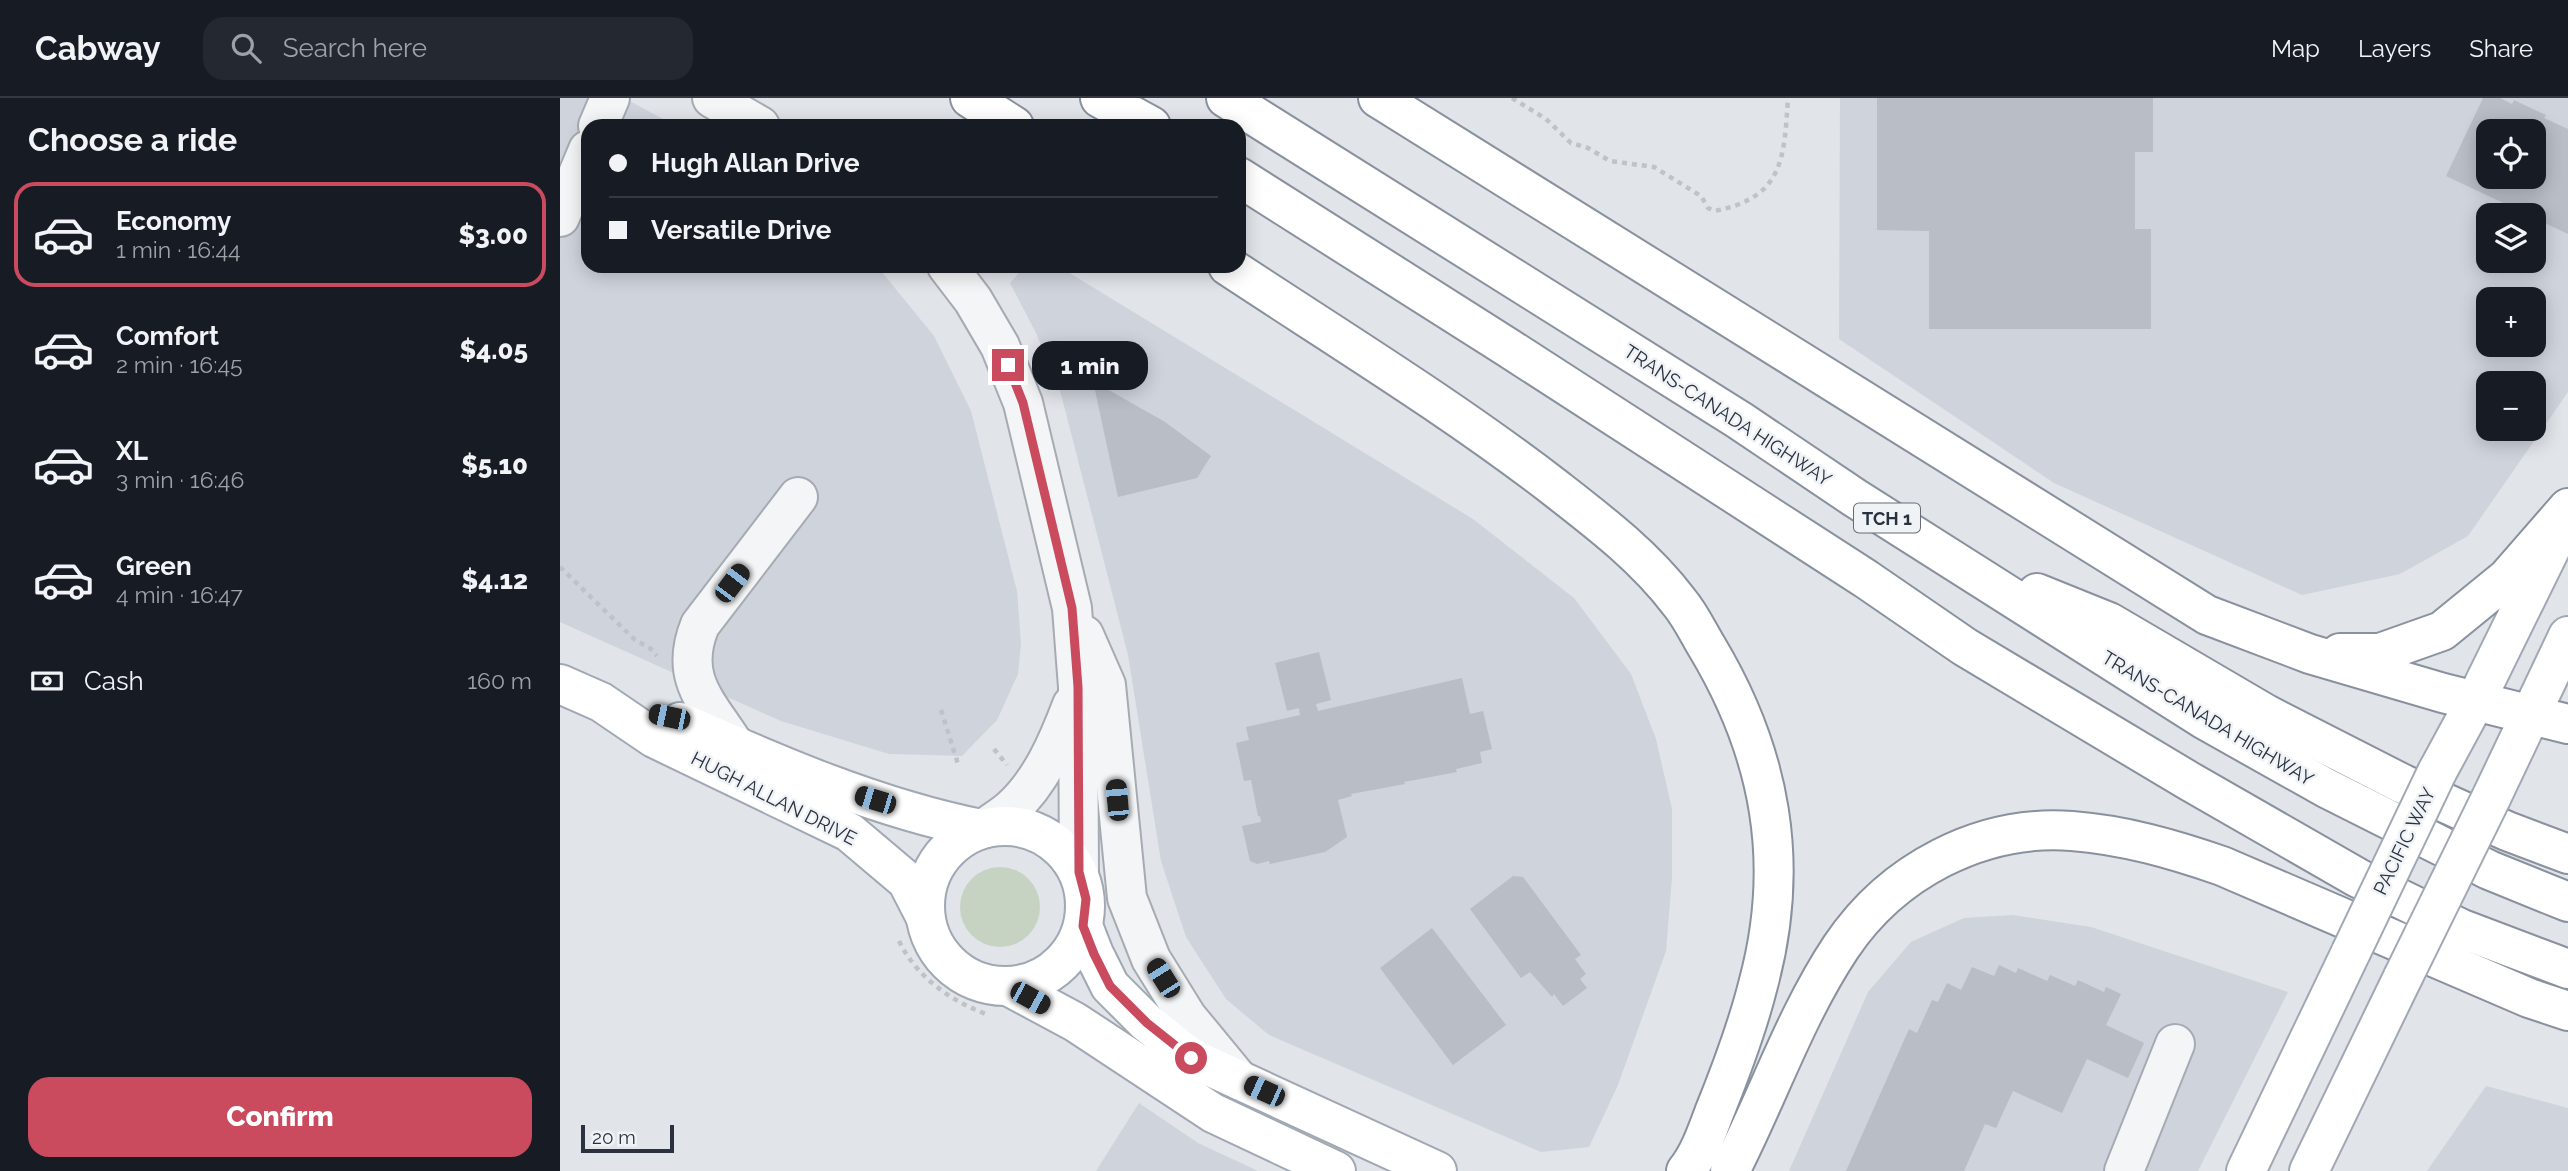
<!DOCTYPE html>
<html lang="en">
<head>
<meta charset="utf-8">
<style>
  body { margin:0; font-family:Raleway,sans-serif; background:#242831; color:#f1f3f6; height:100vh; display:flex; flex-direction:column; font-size:26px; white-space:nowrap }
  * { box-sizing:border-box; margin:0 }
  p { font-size:23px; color:#9ea1a6 }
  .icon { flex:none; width:38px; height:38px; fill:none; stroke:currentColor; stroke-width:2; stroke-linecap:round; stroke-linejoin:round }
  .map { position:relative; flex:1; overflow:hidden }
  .sheet { display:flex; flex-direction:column; background:#171b24; width:560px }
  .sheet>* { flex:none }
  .top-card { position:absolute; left:21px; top:21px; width:665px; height:154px; border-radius:21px; box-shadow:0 4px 18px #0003; display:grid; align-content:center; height:154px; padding:0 28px; background:#171b24 }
  .buttons { position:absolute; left:1916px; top:21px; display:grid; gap:14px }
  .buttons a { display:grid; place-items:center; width:70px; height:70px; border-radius:14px; background:#171b24; box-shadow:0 4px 18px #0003; font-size:35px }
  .scale { position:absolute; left:21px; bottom:18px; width:93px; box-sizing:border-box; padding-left:7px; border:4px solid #2a3240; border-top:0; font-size:19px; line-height:24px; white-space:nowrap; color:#2a3240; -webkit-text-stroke:5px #f0f3f6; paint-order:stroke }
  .end { position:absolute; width:32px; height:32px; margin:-16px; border:9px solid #c94b5d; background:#fff; box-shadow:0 0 0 4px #fff }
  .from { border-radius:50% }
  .bubble { position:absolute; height:49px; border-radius:21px; background:#171b24; box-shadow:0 4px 18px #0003; font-size:23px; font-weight:800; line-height:49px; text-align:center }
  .car { position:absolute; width:21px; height:42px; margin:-21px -10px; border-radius:9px; box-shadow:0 0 5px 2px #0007; background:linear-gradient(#222 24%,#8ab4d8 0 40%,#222 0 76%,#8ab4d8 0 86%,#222 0) }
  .top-card b { display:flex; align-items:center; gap:24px; height:66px; font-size:26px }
  .top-card b+b { border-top:2px solid #363941 }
  .top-card i { width:18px; height:18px; background:#f1f3f6 }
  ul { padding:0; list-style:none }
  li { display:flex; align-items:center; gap:21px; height:105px; margin:0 14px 10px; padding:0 14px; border:4px solid transparent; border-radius:21px }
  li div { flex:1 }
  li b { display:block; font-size:26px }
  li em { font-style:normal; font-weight:800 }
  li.current { border-color:#c94b5d }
  li>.icon { width:63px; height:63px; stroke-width:1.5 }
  h2 { padding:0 28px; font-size:32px; line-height:84px }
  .pay { display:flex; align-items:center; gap:18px; height:77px; padding:0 28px; font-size:26px }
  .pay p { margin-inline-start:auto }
  .primary-button { display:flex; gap:14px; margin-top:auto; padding:14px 28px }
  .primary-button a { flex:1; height:80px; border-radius:21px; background:#c94b5d; color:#fff; font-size:28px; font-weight:800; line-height:80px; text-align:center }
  header { display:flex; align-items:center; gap:42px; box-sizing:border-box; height:98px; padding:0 35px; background:#171b24; border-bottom:2px solid #363941 }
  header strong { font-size:33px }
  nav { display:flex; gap:38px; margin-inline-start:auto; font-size:24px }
  .search { width:490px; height:63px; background:#242831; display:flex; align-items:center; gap:18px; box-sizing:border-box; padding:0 24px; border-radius:21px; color:#9ea1a6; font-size:26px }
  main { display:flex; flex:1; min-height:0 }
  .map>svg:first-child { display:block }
  .built { fill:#cfd3db; fill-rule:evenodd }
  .green { fill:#c6d2c2 }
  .building { fill:#b8bdc6; fill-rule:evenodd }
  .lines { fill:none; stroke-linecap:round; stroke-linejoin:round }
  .minor-casing { stroke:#a6abb3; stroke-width:42 }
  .major-casing { stroke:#a0a8b4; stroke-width:42 }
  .highway-casing { stroke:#89919f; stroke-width:42 }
  .path { stroke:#bfc2c7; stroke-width:4.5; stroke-dasharray:5 5; stroke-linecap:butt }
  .minor { stroke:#f3f5f7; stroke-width:38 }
  .major { stroke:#fff; stroke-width:38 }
  .highway { stroke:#fff; stroke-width:38 }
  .major-bridge-casing { stroke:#a0a8b4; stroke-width:42; stroke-linecap:butt }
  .major-bridge { stroke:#fff; stroke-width:38 }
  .route { stroke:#c94b5d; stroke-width:9 }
  .labels { text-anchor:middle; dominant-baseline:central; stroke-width:5; stroke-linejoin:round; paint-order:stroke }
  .shield { fill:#f0f3f6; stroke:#656c77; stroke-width:2 }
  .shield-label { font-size:18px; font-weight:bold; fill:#2a3240 }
  .street-label { font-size:19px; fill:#2a3240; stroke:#f0f3f6 }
</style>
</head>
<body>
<header>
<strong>Cabway</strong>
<div class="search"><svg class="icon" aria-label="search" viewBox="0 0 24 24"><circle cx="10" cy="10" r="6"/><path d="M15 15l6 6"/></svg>Search here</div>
<nav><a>Map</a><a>Layers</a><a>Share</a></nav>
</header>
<main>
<section class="sheet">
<h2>Choose a ride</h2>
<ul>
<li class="current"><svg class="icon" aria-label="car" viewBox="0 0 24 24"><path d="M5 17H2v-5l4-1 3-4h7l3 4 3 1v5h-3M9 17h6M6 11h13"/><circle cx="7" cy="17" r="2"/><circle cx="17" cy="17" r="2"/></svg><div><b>Economy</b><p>1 min · 16:44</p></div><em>$3.00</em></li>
<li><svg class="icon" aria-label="car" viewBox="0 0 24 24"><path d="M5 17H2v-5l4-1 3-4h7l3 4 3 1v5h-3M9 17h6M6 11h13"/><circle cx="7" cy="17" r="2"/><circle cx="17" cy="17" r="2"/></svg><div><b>Comfort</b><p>2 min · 16:45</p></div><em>$4.05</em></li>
<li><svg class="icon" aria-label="car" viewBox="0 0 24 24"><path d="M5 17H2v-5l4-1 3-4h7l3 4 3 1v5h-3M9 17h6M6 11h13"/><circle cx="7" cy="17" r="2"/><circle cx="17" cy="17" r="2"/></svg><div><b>XL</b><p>3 min · 16:46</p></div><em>$5.10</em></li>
<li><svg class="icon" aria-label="car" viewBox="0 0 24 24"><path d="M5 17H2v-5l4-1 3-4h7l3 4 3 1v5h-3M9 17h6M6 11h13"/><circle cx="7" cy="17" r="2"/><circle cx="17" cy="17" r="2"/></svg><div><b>Green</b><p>4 min · 16:47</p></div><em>$4.12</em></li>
</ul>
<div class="pay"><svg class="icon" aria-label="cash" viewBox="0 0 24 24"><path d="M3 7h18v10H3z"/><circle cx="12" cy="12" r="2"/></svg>Cash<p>160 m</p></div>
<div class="primary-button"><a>Confirm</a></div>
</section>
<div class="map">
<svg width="2008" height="1073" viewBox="0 0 2008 1073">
  <rect width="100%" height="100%" fill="#e1e4e9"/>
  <!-- built -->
  <g class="built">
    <path d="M0,0h64l52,28h-88v140h289l57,70 37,75 46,180 4,53 -3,30 -21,46 -35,36 -73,-2 -108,-33 -221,-99z"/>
    <path d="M1280,0h728v294l-100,144 -68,38 -98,21 -248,-112 -215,-144zM1928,33h46v46h-46zM1928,117h46v46h-46zM1928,201h46v46h-46zM1928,285h46v46h-46z"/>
    <path d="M465,168h33l415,253 101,79 57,76 25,65 16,70v69l-6,73 -48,134 -29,62 -48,5 -272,-117 -43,-36 -40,-62 -25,-76 -33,-206 -67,-261 -25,-61 -26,-50z"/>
    <path d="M1452,817l79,12 197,65 -90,179h-409l79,-179 43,-50 53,-24z"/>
    <path d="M1926,988l82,22v63h-141z"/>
    <path d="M579,1005l59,40 60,28h-162z"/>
  </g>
  <!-- green -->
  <circle class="green" cx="440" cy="809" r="40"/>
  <!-- building -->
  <g class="building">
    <path d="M1317,0h276v54h-18v77h16v100h-222v-98l-52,-1z"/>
    <path d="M1923,0h17l12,6 2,-4 32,15 -2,3 24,11v105l-34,-16v-3h-5l-83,-39zM1928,33h46v46h-46z"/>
    <path d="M533,283l72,41 46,34 -14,22 -79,19z"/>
    <path d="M759,554l12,48 -15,4 2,7 144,-33 8,36 13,-3 9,38 -12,3 2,11 -26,6 1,3 -53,10 1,2 -54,10 1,2 -14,4 9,37 -22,15 -55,12 -1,-3 -12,3 -7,-3 -8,-35 19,-4 -1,-6h-2l-7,-36 -7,1 -8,-38 13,-3 -3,-13 54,-12 -1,-7 -12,3 -12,-48z"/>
    <path d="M953,778l10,1 58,78 -6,4 11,15 -6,5 7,9 -24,18 -9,-12 -2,3 -22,-25 -9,6 -51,-69z"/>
    <path d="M872,830l74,97 -53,40 -73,-97z"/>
    <path d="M1439,867l17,8 2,-5 29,13 3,-6 25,11 3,-6 26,12 2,-5 15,7 -15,31 38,18 -16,35 -41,-19 -25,54 -49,-22 -17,37 -11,-4 -21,47h-118l63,-142 8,4 15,-33 6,2 9,-19 14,7 11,-23 22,9z"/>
  </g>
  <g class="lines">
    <defs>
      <g id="minor">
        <path d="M152,0l48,28"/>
        <path d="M38,28l12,-28"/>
        <path d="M0,119l28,-67"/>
        <path d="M387,168l26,34 27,46 23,57 49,205 6,79 1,185"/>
        <path d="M524,537l22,50 21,213 24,61 36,58 52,63"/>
        <path d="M175,648c-27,-43 -57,-67 -35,-121l98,-128"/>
        <path d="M425,730c8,-6 18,-12 26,-19 30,-27 47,-67 61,-104"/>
        <path d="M1564,1073l51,-127"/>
      </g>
      <g id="major">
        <path d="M0,586l41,18 53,36 195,94 58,49 18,35"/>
        <path d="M120,624c98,43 196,86 301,107"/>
        <path d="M1877,674l39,-72 88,-179"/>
        <path d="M1931,700l77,-162"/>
        <circle cx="445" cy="808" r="80"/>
        <path d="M523,828l11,28 16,32 37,37 44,35 246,113"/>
        <path d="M448,888l67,36 138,91 123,58"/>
        <path d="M1686,1073l105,-219"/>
        <path d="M1749,1073l94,-194"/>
      </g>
      <g id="highway">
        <path d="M410,0l44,28"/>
        <path d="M540,0l51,28"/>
        <path d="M666,0l513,322 116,78 350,222 121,68 163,82 79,32"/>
        <path d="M818,0l829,517 103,39 133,39 125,31"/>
        <path d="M679,79l268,170 359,232 99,68 224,134 169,97 104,51 106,40"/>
        <path d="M668,168c109,72 222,141 326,221 45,35 90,69 125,115 11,13 19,30 28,45 64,107 84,217 51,338 -11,44 -27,86 -44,128 -7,19 -15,42 -28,58"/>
        <path d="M1477,495l72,29 157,92 137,70 104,47 61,23"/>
        <path d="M1780,555h40l62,-22 65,-53 61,-70"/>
        <path d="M1170,1073c38,-74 65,-155 111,-224 51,-76 140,-123 231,-116 52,4 101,18 150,35l307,132 39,13"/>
      </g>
    </defs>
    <!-- minor casing -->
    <use href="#minor" class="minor-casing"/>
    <!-- major casing -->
    <use href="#major" class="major-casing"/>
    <!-- highway casing -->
    <use href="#highway" class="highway-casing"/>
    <!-- path -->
    <g class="path">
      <path d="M952,0l34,21 25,24 17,5 22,13 44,6 47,29 7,12 6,3c70,-13 70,-53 74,-113"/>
      <path d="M0,469l74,72 17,10 6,7"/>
      <path d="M381,612l17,54"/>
      <path d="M434,651l13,16"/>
      <path d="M339,843c17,35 50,59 87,73"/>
    </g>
    <!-- minor -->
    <use href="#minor" class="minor"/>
    <!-- major -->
    <use href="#major" class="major"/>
    <!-- highway -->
    <use href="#highway" class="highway"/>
    <defs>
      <g id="major-bridge">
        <path d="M1791,854l86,-180"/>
        <path d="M1843,879l88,-179"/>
      </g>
    </defs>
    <!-- major-bridge casing -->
    <use href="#major-bridge" class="major-bridge-casing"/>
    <!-- major-bridge -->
    <use href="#major-bridge" class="major-bridge"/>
  </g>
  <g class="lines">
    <!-- route -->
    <path class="route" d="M448,267l15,38 49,205 6,79 1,185 7,27 -3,27 11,28 16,32 37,37 44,35"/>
  </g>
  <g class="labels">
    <!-- shield labels -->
    <rect class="shield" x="1294" y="405.5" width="66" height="29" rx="5"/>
    <g class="shield-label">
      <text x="1327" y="420">TCH 1</text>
    </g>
    <!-- street labels -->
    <g class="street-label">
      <text transform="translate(1168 317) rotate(33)">TRANS-CANADA HIGHWAY</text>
      <text transform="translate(1648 620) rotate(31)">TRANS-CANADA HIGHWAY</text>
      <text transform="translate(214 700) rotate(27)">HUGH ALLAN DRIVE</text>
      <text transform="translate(1844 743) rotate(-64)">PACIFIC WAY</text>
    </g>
  </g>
</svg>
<div class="buttons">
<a><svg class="icon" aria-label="locate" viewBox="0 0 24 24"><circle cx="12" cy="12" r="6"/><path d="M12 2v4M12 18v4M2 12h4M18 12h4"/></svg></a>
<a><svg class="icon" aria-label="layers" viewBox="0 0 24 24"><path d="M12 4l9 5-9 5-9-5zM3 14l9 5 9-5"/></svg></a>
<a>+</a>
<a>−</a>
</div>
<div class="scale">20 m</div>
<i class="end from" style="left:631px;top:960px"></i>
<i class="end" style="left:448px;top:267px"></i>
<div class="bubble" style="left:472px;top:243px;width:116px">1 min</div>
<i class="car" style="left:172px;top:485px;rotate:37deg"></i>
<i class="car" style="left:109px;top:619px;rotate:282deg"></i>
<i class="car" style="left:315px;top:702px;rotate:287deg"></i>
<i class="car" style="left:557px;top:702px;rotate:355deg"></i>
<i class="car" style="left:603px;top:880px;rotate:328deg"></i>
<i class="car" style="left:470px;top:900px;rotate:119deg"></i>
<i class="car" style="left:704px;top:993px;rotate:294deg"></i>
<div class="top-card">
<b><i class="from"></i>Hugh Allan Drive</b>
<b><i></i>Versatile Drive</b>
</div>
</div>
</main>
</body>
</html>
